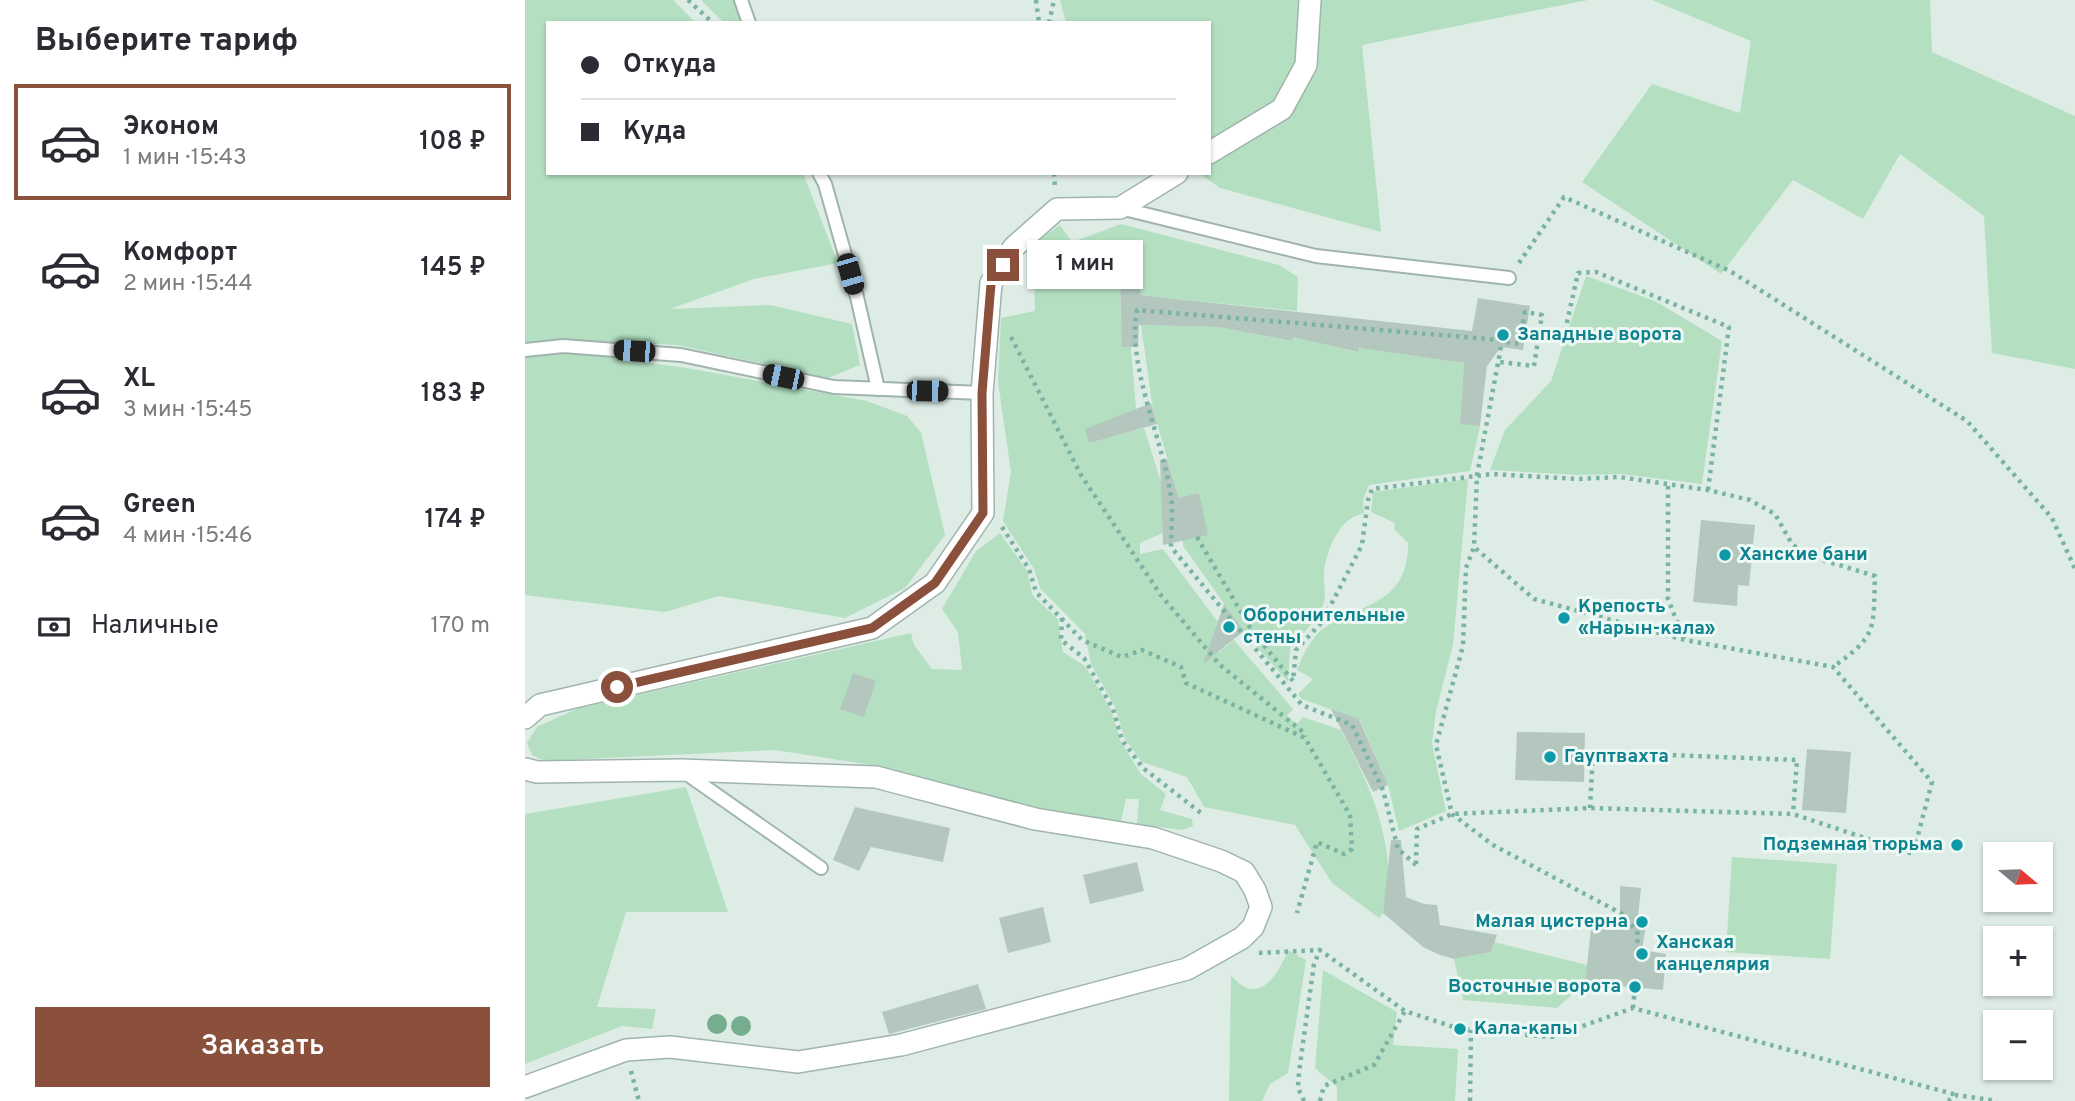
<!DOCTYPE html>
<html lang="ru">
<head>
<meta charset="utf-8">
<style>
  body { margin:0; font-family:Overpass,sans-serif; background:#f7f7f7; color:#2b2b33; height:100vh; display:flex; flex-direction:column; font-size:26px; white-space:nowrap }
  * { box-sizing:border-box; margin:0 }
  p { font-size:23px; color:#7c7c81 }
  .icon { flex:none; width:38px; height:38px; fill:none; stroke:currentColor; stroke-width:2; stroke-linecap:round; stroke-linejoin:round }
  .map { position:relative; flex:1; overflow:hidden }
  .panel { display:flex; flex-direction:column; background:#fff; width:525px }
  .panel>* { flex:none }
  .guide { position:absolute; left:21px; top:21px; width:665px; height:154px; border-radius:0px; box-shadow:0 2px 5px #0004; display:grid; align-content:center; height:154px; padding:0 35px; background:#fff }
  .needle { width:46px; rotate:109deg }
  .controls { position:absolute; left:1458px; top:842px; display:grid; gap:14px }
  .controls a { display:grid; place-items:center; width:70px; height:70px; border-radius:0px; background:#fff; box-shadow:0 2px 5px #0004; font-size:35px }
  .end { position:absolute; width:32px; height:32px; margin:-16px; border:9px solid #8a503c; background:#fff; box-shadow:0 0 0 4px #fff }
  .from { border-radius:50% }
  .bubble { position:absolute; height:49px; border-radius:0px; background:#fff; box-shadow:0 2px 5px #0004; font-size:23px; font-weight:600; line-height:49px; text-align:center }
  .car { position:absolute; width:21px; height:42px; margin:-21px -10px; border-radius:9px; box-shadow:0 0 5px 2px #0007; background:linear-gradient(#222 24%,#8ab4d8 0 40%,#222 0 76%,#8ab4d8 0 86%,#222 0) }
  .guide b { display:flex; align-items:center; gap:24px; height:66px; font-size:26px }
  .guide b+b { border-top:2px solid #e1e1e2 }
  .guide i { width:18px; height:18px; background:#2b2b33 }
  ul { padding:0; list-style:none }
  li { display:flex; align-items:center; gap:21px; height:116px; margin:0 14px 10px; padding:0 21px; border:4px solid transparent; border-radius:0px }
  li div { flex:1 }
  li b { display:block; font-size:26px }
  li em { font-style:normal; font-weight:600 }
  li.on { border-color:#8a503c }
  li>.icon { width:63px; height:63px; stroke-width:1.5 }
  h2 { padding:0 35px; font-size:32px; line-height:84px }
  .pay { display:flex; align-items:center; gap:18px; height:77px; padding:0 35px; font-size:26px }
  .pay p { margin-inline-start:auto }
  .cta { display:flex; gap:14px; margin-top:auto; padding:14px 35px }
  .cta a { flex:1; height:80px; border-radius:0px; background:#8a503c; color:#fff; font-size:28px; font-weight:600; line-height:80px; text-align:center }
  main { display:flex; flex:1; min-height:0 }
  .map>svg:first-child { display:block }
  .green { fill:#b4e0c1 }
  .building { fill:#b3c7bf }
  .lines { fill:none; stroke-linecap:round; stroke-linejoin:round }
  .lane-casing { stroke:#a0b4ae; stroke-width:16 }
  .street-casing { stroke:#a0b4ae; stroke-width:24 }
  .path { stroke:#7ab3a4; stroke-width:4.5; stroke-dasharray:3.5 5; stroke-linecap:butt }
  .lane { stroke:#fff; stroke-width:12 }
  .street { stroke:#fff; stroke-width:21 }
  .tree { fill:#77ad8f }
  .route { stroke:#8a503c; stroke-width:9 }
  .culture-dot { fill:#0f9aa8; stroke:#eef8f4; stroke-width:2.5 }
  .labels { text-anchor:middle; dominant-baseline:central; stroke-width:6; stroke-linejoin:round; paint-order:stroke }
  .culture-label { font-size:19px; font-weight:bold; fill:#0d838f; stroke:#eef8f4; text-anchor:start }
</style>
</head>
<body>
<main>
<section class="panel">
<h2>Выберите тариф</h2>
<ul>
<li class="on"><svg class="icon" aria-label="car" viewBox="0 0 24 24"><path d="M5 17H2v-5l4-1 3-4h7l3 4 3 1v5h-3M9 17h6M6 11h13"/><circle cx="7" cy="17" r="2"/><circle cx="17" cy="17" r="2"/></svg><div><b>Эконом</b><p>1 мин · 15:43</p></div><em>108 ₽</em></li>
<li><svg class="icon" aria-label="car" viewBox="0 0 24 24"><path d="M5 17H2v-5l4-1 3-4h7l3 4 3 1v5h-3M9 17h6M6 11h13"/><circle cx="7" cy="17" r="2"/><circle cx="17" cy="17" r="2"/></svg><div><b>Комфорт</b><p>2 мин · 15:44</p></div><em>145 ₽</em></li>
<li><svg class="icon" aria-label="car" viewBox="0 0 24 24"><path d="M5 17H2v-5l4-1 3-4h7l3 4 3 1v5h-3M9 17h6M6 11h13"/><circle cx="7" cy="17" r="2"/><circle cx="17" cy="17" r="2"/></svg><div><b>XL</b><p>3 мин · 15:45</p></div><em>183 ₽</em></li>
<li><svg class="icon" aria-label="car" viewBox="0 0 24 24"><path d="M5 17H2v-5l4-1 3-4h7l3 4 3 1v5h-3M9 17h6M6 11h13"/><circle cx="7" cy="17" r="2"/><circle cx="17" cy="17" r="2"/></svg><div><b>Green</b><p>4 мин · 15:46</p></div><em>174 ₽</em></li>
</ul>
<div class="pay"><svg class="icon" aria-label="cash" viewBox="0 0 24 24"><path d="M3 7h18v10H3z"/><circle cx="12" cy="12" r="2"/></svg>Наличные<p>170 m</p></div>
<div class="cta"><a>Заказать</a></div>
</section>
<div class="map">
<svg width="1550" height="1101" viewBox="0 0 1550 1101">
  <rect width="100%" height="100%" fill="#deece6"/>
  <!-- green -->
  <g class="green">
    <path d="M0,0h148l23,23h-148v150h255l35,90 -84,16 -84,30 100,-4 82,19 8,41 -32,13 -151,-33 -116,-6 -36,4z"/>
    <path d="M176,0h36l8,23h-21z"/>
    <path d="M535,0h528l-226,45 19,187 -161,-44 -21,-15h10v-150h-143z"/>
    <path d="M1127,0h278l2,52 143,64v253l-83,-16 -8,-137 -84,-62 -37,65 -70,-39 -72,94 -139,-92 70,-98 88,29 11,-72z"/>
    <path d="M596,224l158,41 19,12 -1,34 -157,-16v-12h-20l1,40h8l7,86 -31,23 5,5 34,-9 17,54 2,51 -23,10v11l23,-5 55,73 -8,23 8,8 16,-13 59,69 -6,7 10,8 6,-7 38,13c22,43 43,84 47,134 1,15 -3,33 -5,49l-4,5 -47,-35 -37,-58 -91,-18 -17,-30 -45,-15 -17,-23 -10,-32 -24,-43 -6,-30 -45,-46 -6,-19 -31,-48 8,-49 -13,-90 3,-64 34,-7 -2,-67 27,-19 12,17z"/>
    <path d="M1061,276l69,25 67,40 -20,143 -81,-10 -42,1 -89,-5 15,-40 46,-49z"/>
    <path d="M616,325l77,2 73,14 4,-13 12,12 50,12 2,-4 105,15 -4,60 20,3 -10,45 -101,14 -6,15 1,13c-25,5 -37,36 -40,59 -1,11 3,23 -1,33 -7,17 -21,29 -33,43l-2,34 -43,-49 -62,-87 -4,-48 -26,-88z"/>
    <path d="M38,351l124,17 180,33 40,15 14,17 24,102 -40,53 -60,30 -126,-22 -54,16 -140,-17v-240z"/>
    <path d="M943,479l-15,166 -17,66 -4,32 14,68 -47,20 -11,-46 -28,-65 -58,-21 -4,-5 15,-15 -16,-9c6,-15 15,-35 30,-44 39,-24 81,-23 81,-83l-14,-14 1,-6 -24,-11 2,-20z"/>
    <path d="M475,533l27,38 6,25 25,23 5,33 22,14 26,44 9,30 21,34 25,20 -6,16 32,9 1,7 -11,4 -45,-6 2,-25h-13l-5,22 -51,-7 -35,-1 -157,-47 -103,-16 -231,11 -12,-6 -5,-12 10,-16 39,-18 335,-76 3,12 18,24 30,1 -4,-38 -16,-23 34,-58z"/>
    <path d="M161,787l42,125h-102l-29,95 59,2 -4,20 -30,-3 -97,38v-250z"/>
    <path d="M1207,857l105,7 -7,95 -104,-7z"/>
    <path d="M969,942l93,23 -2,18 -28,25 -94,-8 -9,-41 37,-7z"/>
    <path d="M763,950l18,10 -18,113 -18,11 -8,17h-33l2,-126c26,33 47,1 57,-25z"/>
    <path d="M798,970l74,42 -4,33 65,4 -3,52h-118v-14l-22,-19z"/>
  </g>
  <!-- building -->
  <g class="building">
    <path d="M595,282l21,1 -1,12 332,36 6,-33 52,8 -7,44 -22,-3 -14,19 -7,60 -20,-2 4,-61 -105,-15 -1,4 -65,-15 -1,4 -74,-14 -79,-2 -1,22h-16z"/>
    <path d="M626,403l6,21 -68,19 -4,-14z"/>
    <path d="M642,459l12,39 20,-5 9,42 -45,10 -3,-85z"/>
    <path d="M1176,520l54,5 -6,61 -11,-1 -1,21 -44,-4z"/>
    <path d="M699,604l20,27 -41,33z"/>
    <path d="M328,673l23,8 -12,36 -24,-8z"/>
    <path d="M806,709l28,10 29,66 -15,7z"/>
    <path d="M992,732l68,1 -1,49 -69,-2z"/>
    <path d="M1282,749l44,3 -5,61 -44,-3z"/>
    <path d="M330,807l95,21 -7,34 -72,-15 -12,24 -26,-11z"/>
    <path d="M866,840h10l5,57 18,7 13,1 3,20 57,10 -6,17 -37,7 -14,-4 -17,-8 -40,-34z"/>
    <path d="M612,862l7,29 -54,13 -7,-29z"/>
    <path d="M1095,886l21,2 -3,29 9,2 -5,31 24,4 -3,36 -78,-7 7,-63 28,3z"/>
    <path d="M518,907l8,35 -43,11 -9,-35z"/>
    <path d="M453,984l8,25 -97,25 -7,-22z"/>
  </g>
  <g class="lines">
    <defs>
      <g id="lane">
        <path d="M216,0l8,23"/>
        <path d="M294,173l6,11 32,113 21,92"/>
        <path d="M595,208l196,48 193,22"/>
        <path d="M0,350l38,-4 118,9 153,32 148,6"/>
        <path d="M159,772l137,96"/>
      </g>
      <g id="street">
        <path d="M684,153l73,-44 24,-44 4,-65"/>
        <path d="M0,718l15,-13 332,-77 63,-45 48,-70 -1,-120 9,-110 23,-36 43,-38 63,-1 57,-35"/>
        <path d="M0,769l12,3 144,-2 195,7 159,42 118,19 68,23 23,11 11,18 6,17 -8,20 -11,11 -55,31 -286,76 -103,17 -128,-15 -44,3 -101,37"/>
      </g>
    </defs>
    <!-- lane casing -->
    <use href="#lane" class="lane-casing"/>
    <!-- street casing -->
    <use href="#street" class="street-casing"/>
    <!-- path -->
    <g class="path">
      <path d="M163,0l25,23"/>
      <path d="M511,0l3,23"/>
      <path d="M524,23l5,-23"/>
      <path d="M529,173l1,15"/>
      <path d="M994,263l45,-66 166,74 237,150 85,97 23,51"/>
      <path d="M486,337l70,138 79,119 60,71 83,67 2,5"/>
      <path d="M1013,339l25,1 15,-67 18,-1 133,55 -21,163"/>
      <path d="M976,347l-24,128 -3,72 -8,21 -3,78 -27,99 16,69 41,31 133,71 12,18 -1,15"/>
      <path d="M1143,486v113l16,40"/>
      <path d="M477,527l27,42 7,23 46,48 40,17 20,-7 39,17 5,16 119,55 45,77 2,34 -8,5 -27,-12 -20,71"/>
      <path d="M672,537l55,94 41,50 3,-31 26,-28 40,-77 6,-45 4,-11 120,-15 85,5 42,-2 89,13 42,10 25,14 17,30 14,11 69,21c-2,54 3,59 -42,91"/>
      <path d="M537,618l-1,22 23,18 29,51 9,31 21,28 58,45"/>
      <path d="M1065,808l3,-56 204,8 -4,54"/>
      <path d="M891,864l1,-35 35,-15 138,-6 203,6 120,40 19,-72 -99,-115 -148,-27 -151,-41 -60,-52"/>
      <path d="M891,865l-18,-16 -15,-59 -31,-65 -50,-20 -131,-158c0,-16 2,-34 0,-50 -7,-55 -45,-132 -34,-187l352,29 30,5 6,-32 17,3 -8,51 -34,-4"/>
      <path d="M734,953l61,-3"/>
      <path d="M1108,1008l2,-21"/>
      <path d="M106,1071l8,30"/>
      <path d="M779,1101l-6,-13 1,-16 15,-108 6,-14 85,61 55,18 92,8 81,-29 324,87"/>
      <path d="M795,1101l4,-15 50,-21 31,-54"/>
      <path d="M945,1101l1,-71"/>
      <path d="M1423,1101l9,-6 40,6"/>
    </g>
    <!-- lane -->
    <use href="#lane" class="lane"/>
    <!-- street -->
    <use href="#street" class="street"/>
  </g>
  <!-- trees -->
  <g class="tree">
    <circle cx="192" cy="1024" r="10"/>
    <circle cx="216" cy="1026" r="10"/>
  </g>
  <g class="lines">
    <!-- route -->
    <path class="route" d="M92,687l255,-59 63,-45 48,-70 -1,-120 9,-109 12,-19"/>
  </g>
  <!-- markers -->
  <g class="culture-dot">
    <circle cx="978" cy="335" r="7"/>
    <circle cx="1200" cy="555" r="7"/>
    <circle cx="1039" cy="618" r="7"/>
    <circle cx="704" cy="627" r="7"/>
    <circle cx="1025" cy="757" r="7"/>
    <circle cx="1432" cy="845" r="7"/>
    <circle cx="1117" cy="922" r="7"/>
    <circle cx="1117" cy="954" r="7"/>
    <circle cx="1110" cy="987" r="7"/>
    <circle cx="935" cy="1029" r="7"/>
  </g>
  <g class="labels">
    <!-- culture labels -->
    <g class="culture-label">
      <text x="992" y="335">Западные ворота</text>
      <text x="1214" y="555">Ханские бани</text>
      <text x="1053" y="607">Крепость<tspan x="1053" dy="22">«Нарын-кала»</tspan></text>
      <text x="718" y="616">Оборонительные<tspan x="718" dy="22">стены</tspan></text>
      <text x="1039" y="757">Гауптвахта</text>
      <text x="1418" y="845" text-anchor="end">Подземная тюрьма</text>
      <text x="1103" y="922" text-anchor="end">Малая цистерна</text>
      <text x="1131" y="943">Ханская<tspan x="1131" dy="22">канцелярия</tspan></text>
      <text x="1096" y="987" text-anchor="end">Восточные ворота</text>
      <text x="949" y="1029">Кала-капы</text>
    </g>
  </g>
</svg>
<div class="controls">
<a><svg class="needle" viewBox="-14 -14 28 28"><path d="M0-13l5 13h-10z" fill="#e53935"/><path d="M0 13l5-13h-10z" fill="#7c7c81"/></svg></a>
<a>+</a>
<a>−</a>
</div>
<i class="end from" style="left:92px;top:687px"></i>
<i class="end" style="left:478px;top:265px"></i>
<div class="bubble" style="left:502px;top:240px;width:116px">1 мин</div>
<i class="car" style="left:325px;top:274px;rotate:164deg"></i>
<i class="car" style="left:109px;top:351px;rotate:274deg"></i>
<i class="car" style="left:258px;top:377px;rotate:282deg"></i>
<i class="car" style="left:402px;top:391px;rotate:91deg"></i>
<div class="guide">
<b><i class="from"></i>Откуда</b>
<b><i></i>Куда</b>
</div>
</div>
</main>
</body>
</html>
